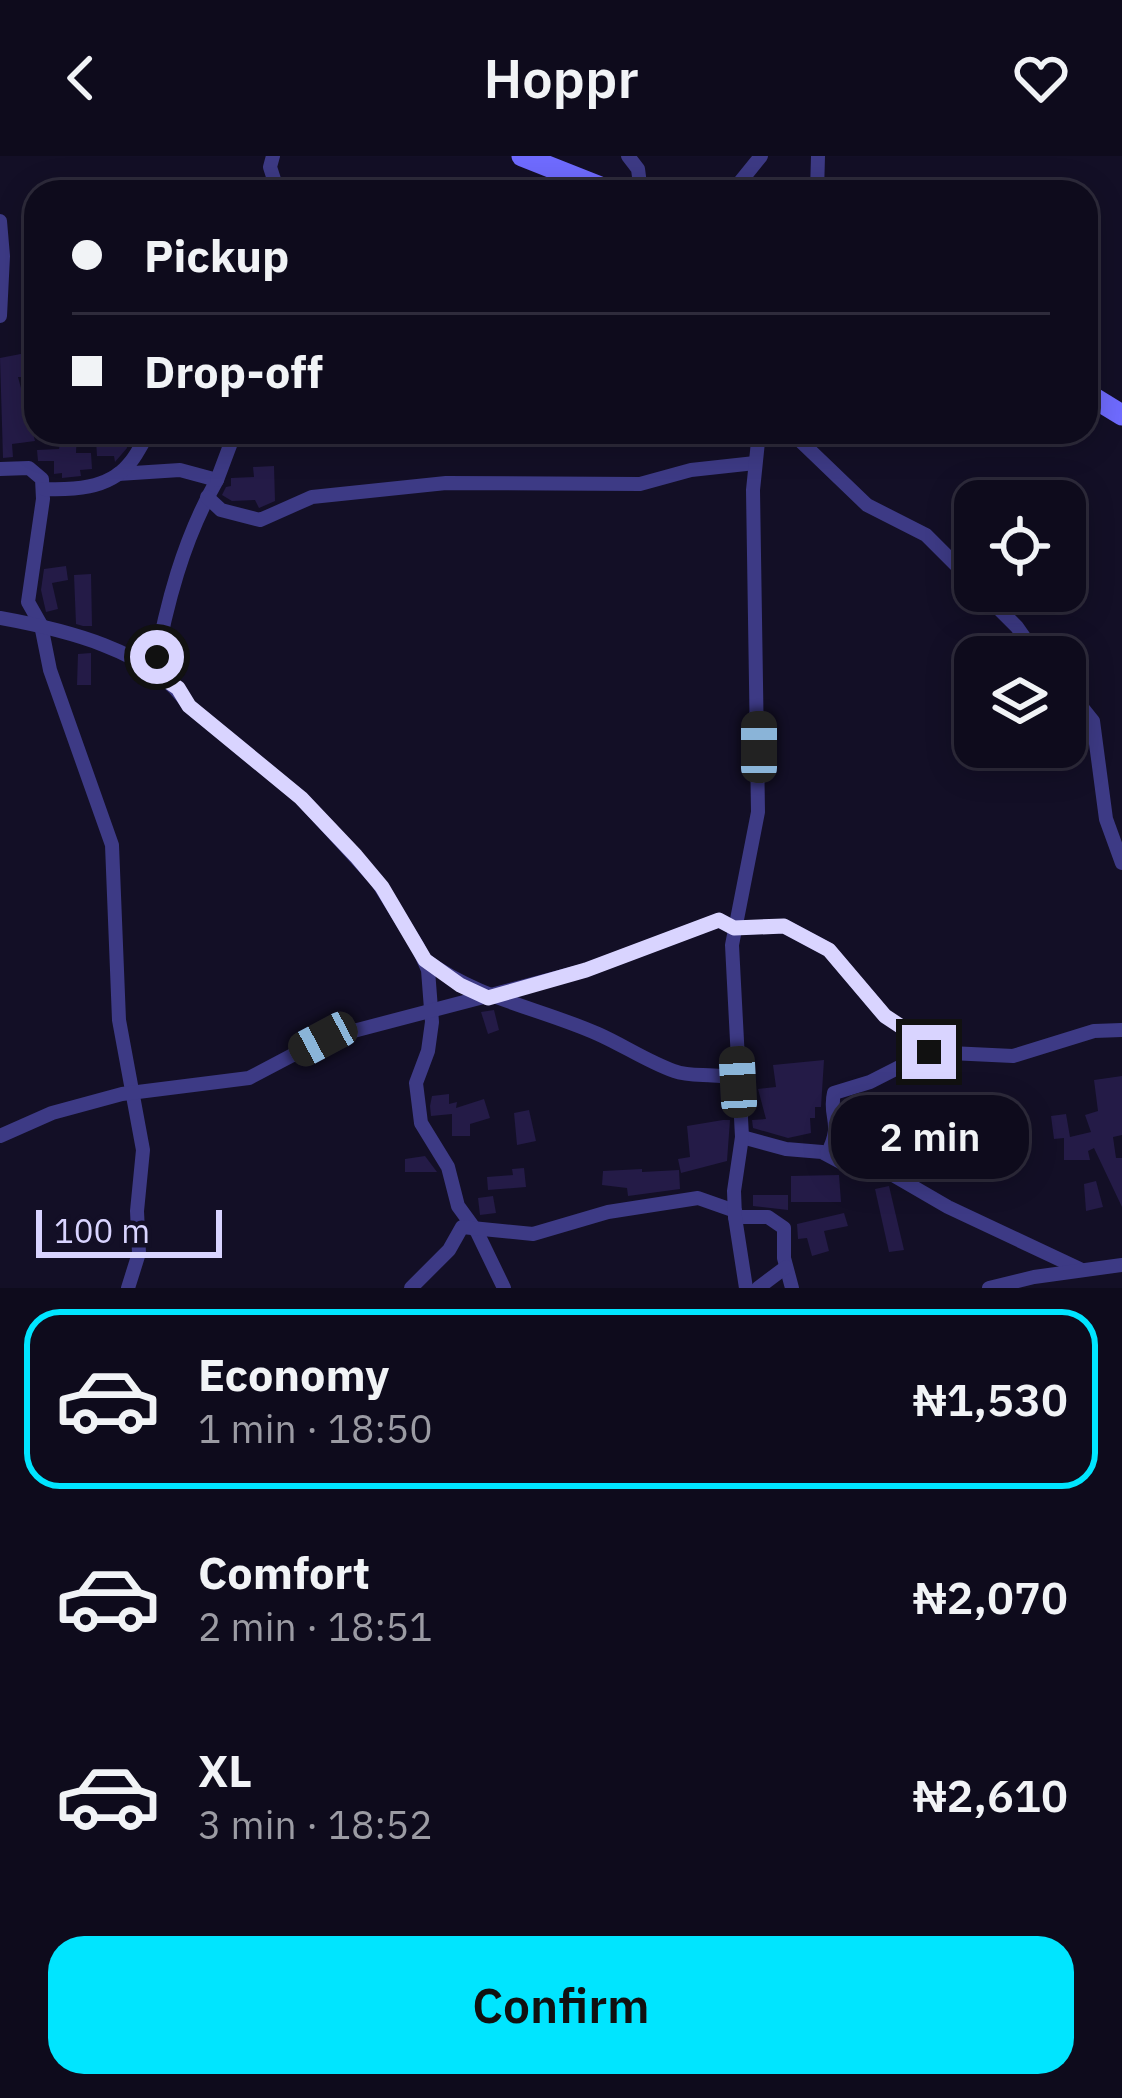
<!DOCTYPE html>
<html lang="en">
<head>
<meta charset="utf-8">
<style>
  body { margin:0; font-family:"IBM Plex Sans",sans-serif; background:#1c1929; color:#f1f3f6; height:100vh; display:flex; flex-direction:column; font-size:45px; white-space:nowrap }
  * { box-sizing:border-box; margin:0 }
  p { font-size:39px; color:#9b9ba3 }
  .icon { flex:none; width:66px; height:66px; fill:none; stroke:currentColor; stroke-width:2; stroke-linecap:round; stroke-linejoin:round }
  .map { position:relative; height:1132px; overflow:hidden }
  .details { display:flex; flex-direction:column; background:#0e0b1c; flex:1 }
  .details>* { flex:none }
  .top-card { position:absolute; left:24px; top:24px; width:1074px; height:264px; border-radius:36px; box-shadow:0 6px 30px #0003,0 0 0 3px #2e2b3b; display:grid; align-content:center; height:264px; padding:0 48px; background:#0e0b1c }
  .buttons { position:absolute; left:954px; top:324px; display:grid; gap:24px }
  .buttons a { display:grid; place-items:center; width:132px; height:132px; border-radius:24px; background:#0e0b1c; box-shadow:0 6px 30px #0003,0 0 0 3px #2e2b3b; font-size:60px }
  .scale { position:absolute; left:36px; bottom:30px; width:186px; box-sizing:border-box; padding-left:12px; border:6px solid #d9d4ff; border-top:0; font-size:33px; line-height:42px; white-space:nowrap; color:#d9d4ff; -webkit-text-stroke:9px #130f26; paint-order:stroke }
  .end { position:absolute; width:54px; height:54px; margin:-27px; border:15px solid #d9d4ff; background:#111; box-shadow:0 0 0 6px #111 }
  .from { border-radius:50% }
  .bubble { position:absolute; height:84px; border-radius:36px; background:#0e0b1c; box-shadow:0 6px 30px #0003,0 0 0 3px #2e2b3b; font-size:39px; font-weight:600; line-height:84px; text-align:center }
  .car { position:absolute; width:36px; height:72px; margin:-36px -18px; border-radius:15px; box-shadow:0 0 9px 3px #0007; background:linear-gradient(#222 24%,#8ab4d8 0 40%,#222 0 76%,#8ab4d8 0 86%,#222 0) }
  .top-card b { display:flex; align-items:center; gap:42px; height:114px; font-size:45px }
  .top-card b+b { border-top:3px solid #2e2b3b }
  .top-card i { width:30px; height:30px; background:#f1f3f6 }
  ul { padding:21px 0 0; list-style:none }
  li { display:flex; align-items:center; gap:36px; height:180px; margin:0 24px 18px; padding:0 24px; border:6px solid transparent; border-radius:36px }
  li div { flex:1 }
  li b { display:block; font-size:45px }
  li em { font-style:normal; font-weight:600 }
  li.on { border-color:#00e5ff }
  li>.icon { width:108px; height:108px; stroke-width:1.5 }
  .action { display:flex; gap:24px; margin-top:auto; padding:24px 48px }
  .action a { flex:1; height:138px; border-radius:36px; background:#00e5ff; color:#111; font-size:48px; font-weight:600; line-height:138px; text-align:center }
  header { display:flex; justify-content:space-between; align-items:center; height:156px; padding:0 48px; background:#0e0b1c; font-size:54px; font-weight:600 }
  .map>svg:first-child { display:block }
  .building { fill:#241b47 }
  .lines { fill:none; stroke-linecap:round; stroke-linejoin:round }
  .street { stroke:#3d3a85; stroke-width:14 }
  .secondary { stroke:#6f6bff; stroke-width:21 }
  .route { stroke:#d9d4ff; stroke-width:15 }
</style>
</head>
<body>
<header><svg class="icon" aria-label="back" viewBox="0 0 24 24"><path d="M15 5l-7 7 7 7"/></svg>Hoppr<svg class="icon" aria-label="heart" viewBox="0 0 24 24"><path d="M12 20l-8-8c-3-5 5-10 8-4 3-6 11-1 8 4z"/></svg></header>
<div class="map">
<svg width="1122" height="1132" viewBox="0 0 1122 1132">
  <rect width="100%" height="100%" fill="#130f26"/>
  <!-- building -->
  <g class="building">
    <path d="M36,195v20l-14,1 1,5h-5l17,64 -23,3 1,13 -10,1 -3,-100z"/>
    <path d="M62,276h15l-1,21h15l1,16 -12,1 1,6 -19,2v-5l-8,1v-13h-16l-1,-11 22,-1z"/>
    <path d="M126,280l1,12 -12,14 -1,-6h-17l-1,-16z"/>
    <path d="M274,310l1,35 -16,7 -4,-8 -23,1 -10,-6 4,-8 5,-1v-8l23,-1 -1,-10z"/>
    <path d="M66,410l2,14 -16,3 6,26 -12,3 -5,-22 3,-21z"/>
    <path d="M91,418l1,52h-9l-7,-2 -2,-49z"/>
    <path d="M91,497v32h-14l1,-31z"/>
    <path d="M494,854l5,20 -11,4 -7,-22z"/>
    <path d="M824,904l-3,47h-6v11h-5l1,15 -23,5 -35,-10 -1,-8 14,-1 -8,-30 18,-2 -3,-22z"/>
    <path d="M1122,920v59l-9,2 3,21h6v49l-28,-59 -6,3 2,9h-26v-22l-10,1 -3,-23 15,-2 4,23 21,-5 -6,-17 13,-4 -4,-31z"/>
    <path d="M449,938v10l8,-2 -1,6 28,-9 6,19 -20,6v12h-18v-22l-21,2 -1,-10 2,-10z"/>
    <path d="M529,954l7,31 -19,4 -3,-32z"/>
    <path d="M884,956l4,38 -3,10 -11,-2 -5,-45z"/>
    <path d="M723,964h7l-3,41 -46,12 -3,-14 12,-2 -3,-31z"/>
    <path d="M425,1000l12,16h-32v-13z"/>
    <path d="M524,1012l2,19 -38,3 -1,-13 26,-2 -1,-6z"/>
    <path d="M642,1013v3l37,-2 1,19 -52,7 -1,-8 -25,-3 1,-14z"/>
    <path d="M839,1019l2,27h-50v-26z"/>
    <path d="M1096,1025l7,26 -17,4 -2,-27z"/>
    <path d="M889,1030l15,64 -15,2 -14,-63z"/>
    <path d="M753,1039h35v15l-35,-4z"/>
    <path d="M493,1040l3,17 -16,2 -2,-17z"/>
    <path d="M844,1057l4,13 -24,5 5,20 -17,5 -5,-18 -9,1 -1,-15z"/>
  </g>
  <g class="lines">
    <!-- street -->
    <g class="street">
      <path d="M273,0l-3,11 8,25"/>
      <path d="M628,0l10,13 3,23"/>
      <path d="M732,36l29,-36"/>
      <path d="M817,36l1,-36"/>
      <path d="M0,65l3,35 -3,60"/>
      <path d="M791,276l76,73 59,30 49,49"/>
      <path d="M0,313l29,-1 13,11 1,20 -15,103 13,23 9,45 62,175 7,175 24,130 -6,61 2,42 -11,35"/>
      <path d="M118,318l62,-4 37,10c-34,60 -51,125 -63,192"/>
      <path d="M217,324l18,-48"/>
      <path d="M44,333c28,1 64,0 84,-24 10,-10 13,-23 23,-33"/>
      <path d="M207,341l14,13 39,10 52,-23 134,-14 194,1 51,-14 64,-7"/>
      <path d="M981,435l36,36 21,30"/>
      <path d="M0,462c61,11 153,32 189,88l112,92 76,83 41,66 10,23 4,52 -4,29 -12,32 5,40 27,44 10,39 19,26 27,56"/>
      <path d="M1065,530l28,35 13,98 16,44"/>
      <path d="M425,804c56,40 112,47 173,74 25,11 50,28 76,37 21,8 44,-1 64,11"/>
      <path d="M0,980l52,-23 70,-19 127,-16 74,-39 263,-69 133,-50 15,8 50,-2 45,24 56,66 53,35"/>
      <path d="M742,981l44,12 36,3 28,15 36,4 62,36 132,62"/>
      <path d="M827,998c17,-32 1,-36 7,-61l36,-11 59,-30 84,4 81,-25 28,-1"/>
      <path d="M735,1061h33l16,11v30l8,30"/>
      <path d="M411,1132l38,-38 13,-23 71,7 75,-22 90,-14 37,13"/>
      <path d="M746,1132l-11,-71 -1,-26 8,-54 -10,-192 26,-133 -5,-322 6,-58"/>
      <path d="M758,1132l28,-21"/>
      <path d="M989,1132l45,-11 88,-12"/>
    </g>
    <!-- secondary -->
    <g class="secondary">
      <path d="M522,0l91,36"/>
      <path d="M1086,237l36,22"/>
    </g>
  </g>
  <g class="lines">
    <!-- route -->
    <path class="route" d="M157,501l-3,15 24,16 11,18 112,92 55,58 26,31 43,73 35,25 28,13 98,-28 133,-50 15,8 50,-2 45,24 56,66 53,35 -9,1"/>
  </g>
</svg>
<div class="buttons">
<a><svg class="icon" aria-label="locate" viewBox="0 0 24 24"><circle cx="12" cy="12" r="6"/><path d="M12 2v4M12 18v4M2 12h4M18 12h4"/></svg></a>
<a><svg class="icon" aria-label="layers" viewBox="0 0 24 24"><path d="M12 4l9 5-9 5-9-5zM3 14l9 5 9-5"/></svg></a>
</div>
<div class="scale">100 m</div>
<i class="end from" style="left:157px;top:501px"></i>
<i class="end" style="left:929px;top:896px"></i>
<div class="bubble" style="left:831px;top:939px;width:198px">2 min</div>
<i class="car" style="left:759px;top:591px;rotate:0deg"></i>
<i class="car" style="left:323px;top:883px;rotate:242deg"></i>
<i class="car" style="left:738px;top:926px;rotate:357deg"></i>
<div class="top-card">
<b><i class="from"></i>Pickup</b>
<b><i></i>Drop-off</b>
</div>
</div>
<section class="details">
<ul>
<li class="on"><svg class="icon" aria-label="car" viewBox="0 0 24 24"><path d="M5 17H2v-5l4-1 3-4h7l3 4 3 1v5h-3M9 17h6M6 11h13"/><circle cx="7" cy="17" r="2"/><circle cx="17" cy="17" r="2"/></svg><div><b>Economy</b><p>1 min · 18:50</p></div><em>₦1,530</em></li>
<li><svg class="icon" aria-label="car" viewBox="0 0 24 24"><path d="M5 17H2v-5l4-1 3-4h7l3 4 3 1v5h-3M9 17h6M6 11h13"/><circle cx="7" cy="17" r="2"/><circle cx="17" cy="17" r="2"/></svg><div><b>Comfort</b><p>2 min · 18:51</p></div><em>₦2,070</em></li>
<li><svg class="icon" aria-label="car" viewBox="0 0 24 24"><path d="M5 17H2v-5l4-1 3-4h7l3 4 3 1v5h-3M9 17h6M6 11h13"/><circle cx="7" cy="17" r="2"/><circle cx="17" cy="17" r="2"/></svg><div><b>XL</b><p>3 min · 18:52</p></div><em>₦2,610</em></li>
</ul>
<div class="action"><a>Confirm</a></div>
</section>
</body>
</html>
